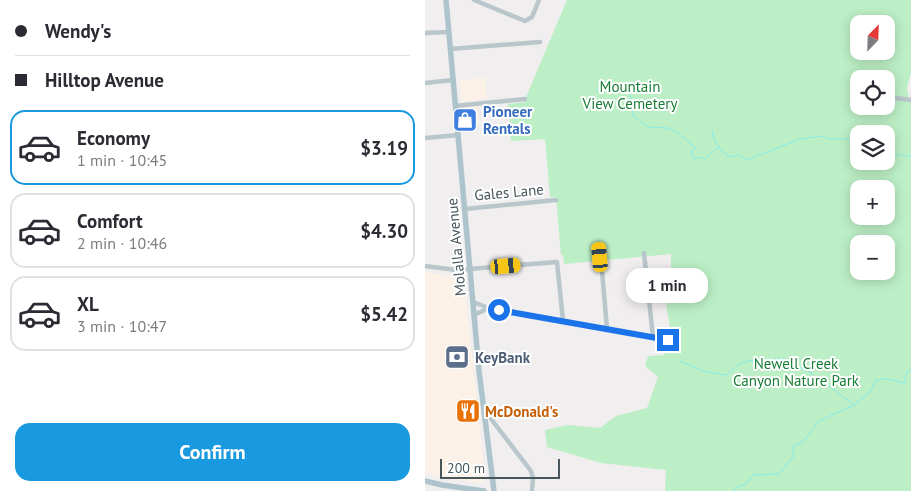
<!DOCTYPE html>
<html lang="en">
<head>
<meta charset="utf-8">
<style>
  body { margin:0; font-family:"PT Sans",sans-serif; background:#f7f7f7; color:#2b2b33; height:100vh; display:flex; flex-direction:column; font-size:19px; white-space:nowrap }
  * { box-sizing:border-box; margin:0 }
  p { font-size:16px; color:#7c7c81 }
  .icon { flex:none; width:28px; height:28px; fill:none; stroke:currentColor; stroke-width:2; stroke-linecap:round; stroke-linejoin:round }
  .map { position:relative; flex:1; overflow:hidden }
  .side { display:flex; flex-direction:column; background:#fff; width:425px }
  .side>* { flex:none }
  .top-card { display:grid; align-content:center; height:110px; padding:0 15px; background:#fff }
  .needle { width:32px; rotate:23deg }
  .controls { position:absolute; left:425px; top:15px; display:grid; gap:10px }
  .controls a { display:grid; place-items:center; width:45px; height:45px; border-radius:10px; background:#fff; box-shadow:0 2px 12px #0003; font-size:25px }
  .scale { position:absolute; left:15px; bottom:12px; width:120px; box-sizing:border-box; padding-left:5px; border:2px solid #46565b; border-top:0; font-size:14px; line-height:18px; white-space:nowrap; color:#46565b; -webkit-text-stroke:4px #fff; paint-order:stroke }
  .end { position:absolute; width:22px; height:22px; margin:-11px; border:6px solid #1a73e8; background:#fff; box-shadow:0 0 0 2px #fff }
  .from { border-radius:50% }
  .bubble { position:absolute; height:35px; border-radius:15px; background:#fff; box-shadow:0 2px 12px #0003; font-size:16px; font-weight:700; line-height:35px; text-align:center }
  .car { position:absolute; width:15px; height:30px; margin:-15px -8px; border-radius:6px; box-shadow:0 0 4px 1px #0007; background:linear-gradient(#f5c518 24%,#345 0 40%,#f5c518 0 76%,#345 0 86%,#f5c518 0) }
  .top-card b { display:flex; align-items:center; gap:18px; height:48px; font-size:19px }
  .top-card b+b { border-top:1px solid #e1e1e2 }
  .top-card i { width:12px; height:12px; background:#2b2b33 }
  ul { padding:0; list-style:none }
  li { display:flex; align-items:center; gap:15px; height:75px; margin:0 10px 8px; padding:0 5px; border:2px solid #e1e1e2; border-radius:15px }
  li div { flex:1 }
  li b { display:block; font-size:19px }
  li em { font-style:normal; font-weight:700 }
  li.selected { border-color:#1999df }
  li>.icon { width:45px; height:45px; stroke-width:1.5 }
  .cta { display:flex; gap:10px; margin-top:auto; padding:10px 15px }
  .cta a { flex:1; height:58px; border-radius:15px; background:#1999df; color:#fff; font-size:20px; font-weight:700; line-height:58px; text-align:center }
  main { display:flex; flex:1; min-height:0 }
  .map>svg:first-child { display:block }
  .commercial { fill:#fcf1e6 }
  .green { fill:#bcefc5; fill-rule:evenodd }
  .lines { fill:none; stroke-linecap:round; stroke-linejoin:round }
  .stream { stroke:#88eceb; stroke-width:1 }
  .minor { stroke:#b9c6cb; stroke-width:4.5 }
  .major { stroke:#adc4cd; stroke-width:5.5 }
  .route { stroke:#1a73e8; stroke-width:6 }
  .labels { text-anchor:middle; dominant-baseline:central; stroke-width:4; stroke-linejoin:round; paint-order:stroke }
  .park-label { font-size:15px; fill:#177c34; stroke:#fff }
  .shop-label { font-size:15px; font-weight:bold; fill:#366cbe; stroke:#fff; text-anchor:start }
  .street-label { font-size:15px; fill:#46565b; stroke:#fff }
  .service-label { font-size:15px; font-weight:bold; fill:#4e5e75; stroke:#fff; text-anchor:start }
  .food-label { font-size:15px; font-weight:bold; fill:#c56008; stroke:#fff; text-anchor:start }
</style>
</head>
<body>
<main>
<section class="side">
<div class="top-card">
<b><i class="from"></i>Wendy's</b>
<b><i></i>Hilltop Avenue</b>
</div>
<ul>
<li class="selected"><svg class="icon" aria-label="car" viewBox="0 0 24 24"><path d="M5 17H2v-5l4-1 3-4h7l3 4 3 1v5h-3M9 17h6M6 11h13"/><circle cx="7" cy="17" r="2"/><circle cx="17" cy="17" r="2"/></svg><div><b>Economy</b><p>1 min · 10:45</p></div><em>$3.19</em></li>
<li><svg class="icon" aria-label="car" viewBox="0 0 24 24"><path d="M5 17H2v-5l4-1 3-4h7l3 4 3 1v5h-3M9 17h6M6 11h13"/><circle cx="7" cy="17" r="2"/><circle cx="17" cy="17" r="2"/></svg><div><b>Comfort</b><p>2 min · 10:46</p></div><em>$4.30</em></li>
<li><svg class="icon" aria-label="car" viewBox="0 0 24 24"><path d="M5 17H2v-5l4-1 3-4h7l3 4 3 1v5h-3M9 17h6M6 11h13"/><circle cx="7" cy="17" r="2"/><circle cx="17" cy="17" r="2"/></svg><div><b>XL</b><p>3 min · 10:47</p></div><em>$5.42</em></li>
</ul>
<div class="cta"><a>Confirm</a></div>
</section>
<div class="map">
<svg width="486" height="491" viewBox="0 0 486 491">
  <rect width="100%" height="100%" fill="#f0eeee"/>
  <!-- commercial -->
  <g class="commercial">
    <path d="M60,78l2,21 -25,2 -2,-21z"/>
    <path d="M53,106l1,18 -16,2 -2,-18z"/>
    <path d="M0,272l19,3 14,1 6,5 21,198 -4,4 -43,-6 -13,-5z"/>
  </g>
  <!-- green -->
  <path class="green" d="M142,0h344v72l-4,16 1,5 3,2 -3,-1v5h3v392h-246l1,-21 -65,-7 -54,-16 -2,-17 23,-5 32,3 16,-12 31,-8 11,-31 -13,-11 3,-10 16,-1 6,-15v-12l-4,-26 5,-18v-30l-107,10 -1,-9h-2l-5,-58h-6l-5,-58 -34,2 -3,-37 16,-2zM434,24h27v27h-27zM434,79h27v27h-27zM434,134h27v27h-27zM434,189h27v27h-27zM434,244h27v27h-27z"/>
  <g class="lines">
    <!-- stream -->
    <g class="stream">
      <path d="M172,91l17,-2 15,2 4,17 -1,7 16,12 20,1 9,4 19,16 -5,3 2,8 7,-2 5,2 9,-9 5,-2"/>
      <path d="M287,130c1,12 14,33 27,25l8,5 53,-21 23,-3 5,3h16l15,4"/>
      <path d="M461,151l16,5h9"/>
      <path d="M255,361l26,11 20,3 15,-12 12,-3 31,-1 27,14 4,6 14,7 25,19"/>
      <path d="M309,491l3,-4 9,-3 7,-9 26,-1 14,-17 1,-12 9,-3 16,-21 35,-16 17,-14 5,-11 11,-1 17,4 3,-11 4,-2"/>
    </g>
    <!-- minor -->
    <g class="minor">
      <path d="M49,0l51,21 7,-4 7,-17"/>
      <path d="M0,33l24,-1"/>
      <path d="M25,49l90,-7"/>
      <path d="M0,83l28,-3"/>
      <path d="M471,98l15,2"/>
      <path d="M30,106l70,-7"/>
      <path d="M0,138l33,-3"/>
      <path d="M40,209l91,-9"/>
      <path d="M175,247l7,82"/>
      <path d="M219,253l9,84"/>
      <path d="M0,266l31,4 101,-8 6,59"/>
      <path d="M48,302l16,6 179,32"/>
      <path d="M49,315l15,-7"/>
      <path d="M60,411l46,60 2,7 -1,13"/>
    </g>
    <!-- major -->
    <g class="major">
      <path d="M21,0l33,371 15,120"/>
      <path d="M0,481l17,4 42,6"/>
    </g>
  </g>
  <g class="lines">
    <!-- route -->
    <path class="route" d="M74,310l169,30"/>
  </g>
  <!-- icons -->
  <defs>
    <symbol id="shop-square" viewBox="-11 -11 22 22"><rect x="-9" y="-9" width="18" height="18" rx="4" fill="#3f7fe0" stroke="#fff"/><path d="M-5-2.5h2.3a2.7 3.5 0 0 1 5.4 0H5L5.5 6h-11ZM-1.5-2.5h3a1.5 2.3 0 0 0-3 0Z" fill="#fff"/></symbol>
    <symbol id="bank-square" viewBox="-11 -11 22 22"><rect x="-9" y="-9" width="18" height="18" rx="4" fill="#5c6f8a" stroke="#fff"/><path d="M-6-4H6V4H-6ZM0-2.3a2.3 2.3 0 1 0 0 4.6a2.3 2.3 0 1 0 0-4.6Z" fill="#fff"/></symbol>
    <symbol id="restaurant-square" viewBox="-11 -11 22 22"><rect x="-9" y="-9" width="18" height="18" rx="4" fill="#e8710a" stroke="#fff"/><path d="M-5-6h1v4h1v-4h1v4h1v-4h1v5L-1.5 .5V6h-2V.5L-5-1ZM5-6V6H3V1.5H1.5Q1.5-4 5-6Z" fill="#fff"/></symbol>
  </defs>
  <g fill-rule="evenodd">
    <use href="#shop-square" x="26" y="106" width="28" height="28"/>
    <use href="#bank-square" x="18" y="343" width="28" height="28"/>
    <use href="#restaurant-square" x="29" y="397" width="28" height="28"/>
  </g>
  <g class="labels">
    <!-- park labels -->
    <g class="park-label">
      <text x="205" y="86">Mountain<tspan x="205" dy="17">View Cemetery</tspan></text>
      <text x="371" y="363">Newell Creek<tspan x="371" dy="17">Canyon Nature Park</tspan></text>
    </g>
    <!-- shop labels -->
    <g class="shop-label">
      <text x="58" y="111">Pioneer<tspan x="58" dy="17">Rentals</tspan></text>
    </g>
    <!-- street labels -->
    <g class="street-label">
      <text transform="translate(84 192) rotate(-5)">Gales Lane</text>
      <text transform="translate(31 247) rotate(-95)">Molalla Avenue</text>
    </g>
    <!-- service labels -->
    <g class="service-label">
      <text x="50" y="357">KeyBank</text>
    </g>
    <!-- food labels -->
    <g class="food-label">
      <text x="60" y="411">McDonald's</text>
    </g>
  </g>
</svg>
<div class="controls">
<a><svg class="needle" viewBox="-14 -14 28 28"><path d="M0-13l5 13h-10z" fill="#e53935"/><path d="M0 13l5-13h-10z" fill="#7c7c81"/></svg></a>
<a><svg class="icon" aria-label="locate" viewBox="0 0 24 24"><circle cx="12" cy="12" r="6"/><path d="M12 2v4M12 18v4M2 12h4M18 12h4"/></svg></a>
<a><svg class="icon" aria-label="layers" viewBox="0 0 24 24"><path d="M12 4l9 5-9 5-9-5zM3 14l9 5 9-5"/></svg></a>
<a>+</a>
<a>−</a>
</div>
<div class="scale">200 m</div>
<i class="end from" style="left:74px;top:310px"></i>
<i class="end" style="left:243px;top:340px"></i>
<div class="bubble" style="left:201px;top:268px;width:82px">1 min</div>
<i class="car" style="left:175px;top:257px;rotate:355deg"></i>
<i class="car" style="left:81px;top:266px;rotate:85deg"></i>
</div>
</main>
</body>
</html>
